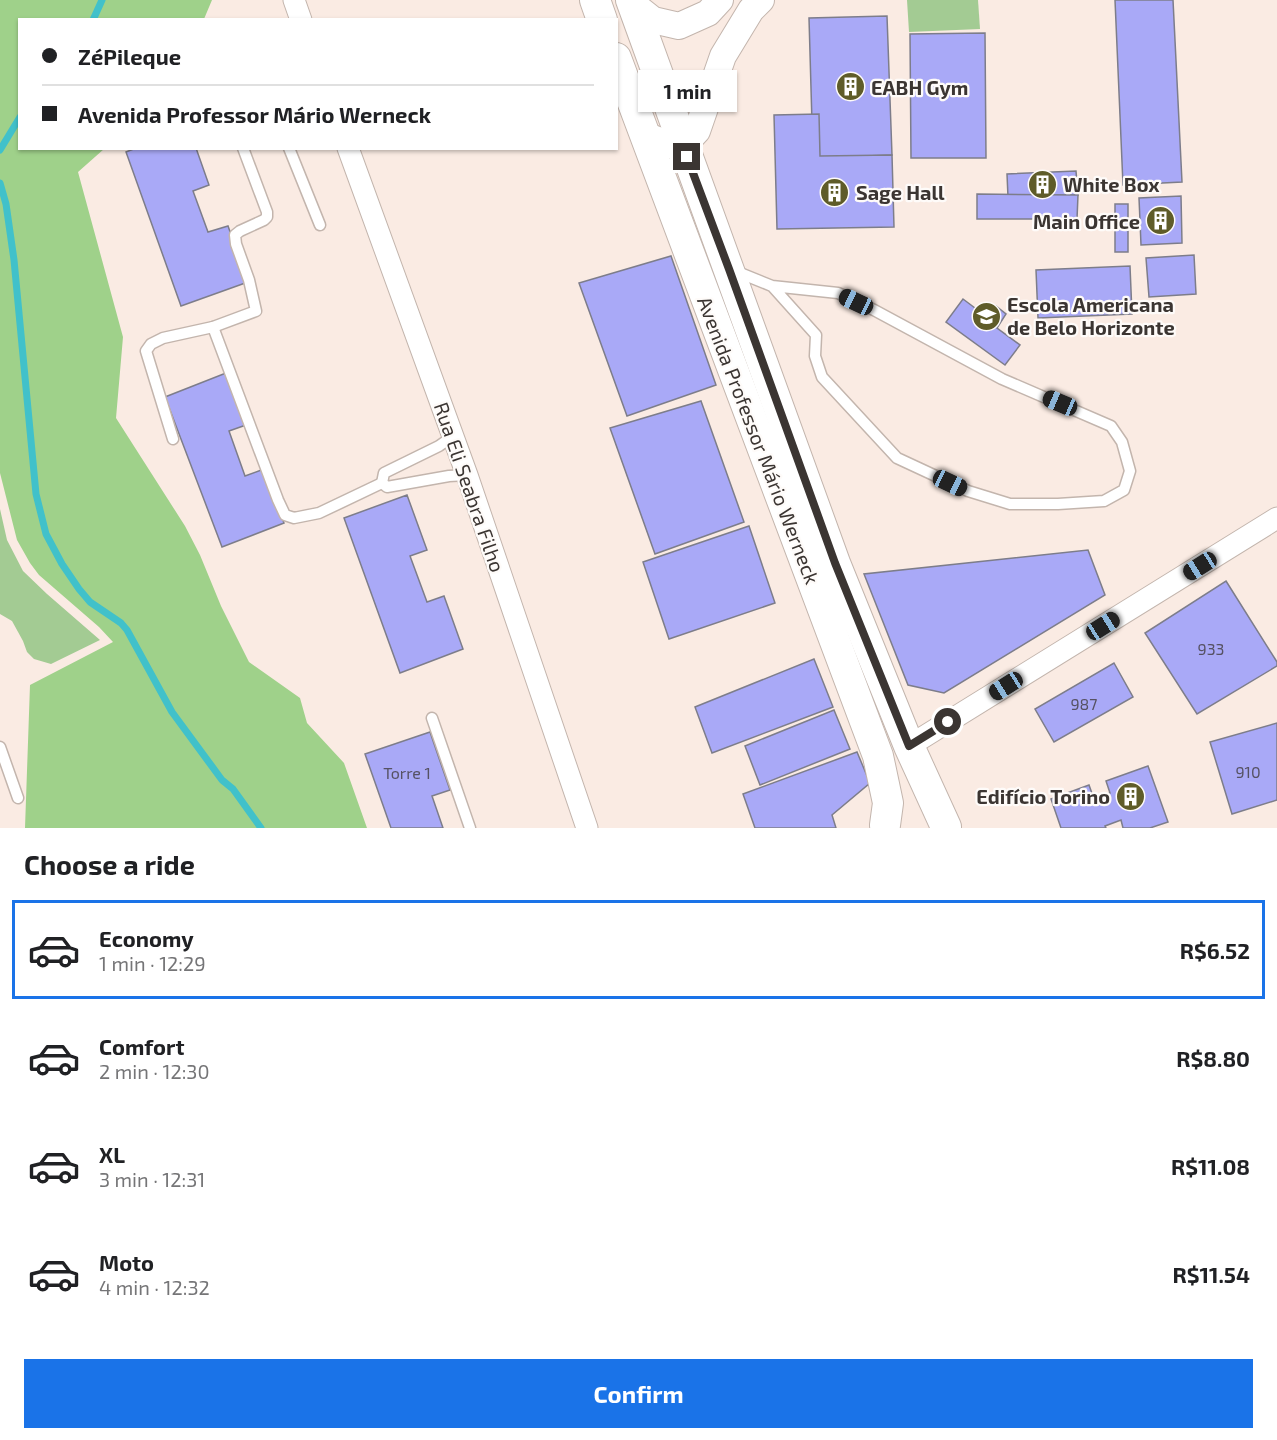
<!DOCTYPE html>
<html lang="en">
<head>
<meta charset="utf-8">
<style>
  body { margin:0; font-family:"Exo 2",sans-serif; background:#f2f2f2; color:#202124; height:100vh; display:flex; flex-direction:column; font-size:22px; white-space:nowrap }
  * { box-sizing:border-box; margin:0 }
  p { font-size:20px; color:#757577 }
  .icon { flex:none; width:33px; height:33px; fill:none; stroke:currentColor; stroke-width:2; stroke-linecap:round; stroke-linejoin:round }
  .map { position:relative; height:828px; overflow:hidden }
  .drawer { display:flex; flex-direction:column; background:#fff; flex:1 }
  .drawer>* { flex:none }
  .top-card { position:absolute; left:18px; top:18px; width:600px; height:132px; border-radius:0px; box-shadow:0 2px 4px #0004; display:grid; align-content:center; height:132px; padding:0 24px; background:#fff }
  .end { position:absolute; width:27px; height:27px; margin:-14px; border:8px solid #3b3532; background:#fff; box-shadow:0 0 0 3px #fff }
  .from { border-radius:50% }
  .bubble { position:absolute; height:42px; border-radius:0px; background:#fff; box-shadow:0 2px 4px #0004; font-size:20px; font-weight:700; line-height:42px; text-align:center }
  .car { position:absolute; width:18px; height:36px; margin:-18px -9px; border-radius:8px; box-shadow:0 0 4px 2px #0007; background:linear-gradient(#222 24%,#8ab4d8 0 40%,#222 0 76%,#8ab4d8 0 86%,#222 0) }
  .top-card b { display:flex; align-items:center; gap:21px; height:57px; font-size:22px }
  .top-card b+b { border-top:2px solid #e0e0e0 }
  .top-card i { width:15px; height:15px; background:#202124 }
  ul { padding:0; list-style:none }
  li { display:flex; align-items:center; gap:18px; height:99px; margin:0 12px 9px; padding:0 12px; border:3px solid transparent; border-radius:0px }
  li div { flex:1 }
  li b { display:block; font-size:22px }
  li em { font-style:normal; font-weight:700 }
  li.selected { border-color:#1a73e8 }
  li>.icon { width:54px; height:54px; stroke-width:1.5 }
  h2 { padding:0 24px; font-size:27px; line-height:72px }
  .action { display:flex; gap:12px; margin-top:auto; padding:12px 24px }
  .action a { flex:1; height:69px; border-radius:0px; background:#1a73e8; color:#fff; font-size:24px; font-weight:700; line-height:69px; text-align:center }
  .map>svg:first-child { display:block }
  .green { fill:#a3cb93 }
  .forest { fill:#9fd18a }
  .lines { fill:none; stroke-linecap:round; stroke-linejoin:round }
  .stream { stroke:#41c1ca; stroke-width:7 }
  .building { fill:#a9a9f7; stroke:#7d7d8a; stroke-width:1.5 }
  .service-casing { stroke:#c3b5ad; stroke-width:13 }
  .minor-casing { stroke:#c3b5ad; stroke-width:23 }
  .tertiary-casing { stroke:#c3b5ad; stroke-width:28 }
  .secondary-casing { stroke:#c3b5ad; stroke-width:32 }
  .service { stroke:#fff; stroke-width:10 }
  .minor { stroke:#fff; stroke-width:21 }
  .tertiary { stroke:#fff; stroke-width:26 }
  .secondary { stroke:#fff; stroke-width:30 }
  .route { stroke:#3b3532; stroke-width:8 }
  .labels { text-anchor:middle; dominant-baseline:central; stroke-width:4.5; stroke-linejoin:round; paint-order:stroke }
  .number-label { font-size:16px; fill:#565263 }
  .poi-label { font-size:20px; font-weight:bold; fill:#3b3532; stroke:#fefbf9; text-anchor:start }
  .street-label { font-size:20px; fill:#3b3532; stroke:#fefbf9 }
</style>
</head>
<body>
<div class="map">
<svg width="1277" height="828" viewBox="0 0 1277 828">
  <rect width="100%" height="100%" fill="#faebe3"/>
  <!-- green -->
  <g class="green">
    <path d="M907,0h71l2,29 -71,3z"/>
    <path d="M0,509l7,31 16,31 24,23 53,46 -49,24 -17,-5 -7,-7 -4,-11 -11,-20 -12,-7z"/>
  </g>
  <!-- forest -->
  <path class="forest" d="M0,0h212l-8,19 -184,1v128l84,1 -26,23 45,165 -7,81 69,108 15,29 21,51 28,56 51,36 7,25 37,40 23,65h-342l5,-143 83,-43 -14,-15 -60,-52 -9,-12 -13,-23 -17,-67z"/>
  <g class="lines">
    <!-- stream -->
    <g class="stream">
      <path d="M93,20l9,-20"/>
      <path d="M0,150l20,-33"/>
      <path d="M0,183l6,21 8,56 22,234 10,40 16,30 17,25 11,13 31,21 6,7 45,82 50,68 11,9 28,39"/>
    </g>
  </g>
  <!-- building -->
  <g class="building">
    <path d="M1115,0h58l9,182 -59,3z"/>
    <path d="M887,16l5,139 -79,3 -4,-140z"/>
    <path d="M985,33l1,125h-75l-1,-124z"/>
    <path d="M819,114l1,42 72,-1 2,72 -117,2 -3,-114z"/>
    <path d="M136,148h60l13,37 -16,6 15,41 20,-6 20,56 -67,24 -55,-154z"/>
    <path d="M1076,171l2,24 -70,2 -1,-23z"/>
    <path d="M977,194l101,1 -1,24h-100z"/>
    <path d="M1181,196l1,47 -41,2 -2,-47z"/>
    <rect x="1115" y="204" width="13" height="48"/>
    <path d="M1194,255l2,39 -47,3 -3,-39z"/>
    <path d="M671,256l45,129 -89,31 -48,-133z"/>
    <path d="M1130,266l2,48 -94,4 -2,-48z"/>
    <path d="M963,299l24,18 9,-11 10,8 -9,14 23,17 -15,20 -59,-43z"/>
    <path d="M226,373l20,52 -17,6 16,45 19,-7 20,54 -62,24 -57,-150z"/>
    <path d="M701,401l43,121 -89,32 -45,-126z"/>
    <path d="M407,495l20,55 -17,6 17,46 17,-6 19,53 -63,24 -56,-155z"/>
    <path d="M749,526l26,77 -106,36 -26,-77z"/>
    <path d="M1088,550l17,45 -161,98 -36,-8 -44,-111z"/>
    <path d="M1226,581l51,81v4l-80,48 -52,-81z"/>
    <path d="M814,659l19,48 -121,46 -17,-46z"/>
    <path d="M1114,663l19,34 -79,45 -19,-33z"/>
    <path d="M834,710l16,39 -90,36 -15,-39z"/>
    <path d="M1277,723v77l-45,14 -22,-72z"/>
    <path d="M430,732l20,58 -18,6 11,32h-52l-26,-74z"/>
    <path d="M857,752l13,31 -38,32 4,13h-81l-12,-34z"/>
    <path d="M1148,766l20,56 -18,6h-27l-2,-8 -16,6 1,2h-45l-10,-29 38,-14 5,14 16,-6 -4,-12z"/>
  </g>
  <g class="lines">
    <defs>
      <g id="service">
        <path d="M289,148l31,77"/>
        <path d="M735,271l37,15 66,7 36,17 128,69 109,47 11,16 8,29 -6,19 -20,11 -46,3h-48l-42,-13 -71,-33 -75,-81 -7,-21 1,-21 -44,-49"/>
        <path d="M213,327l43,-16 -7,-31 -13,-36 -1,-9 5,-4 24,-11 3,-3v-5l-24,-64"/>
        <path d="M453,436l-14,10 -55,27 -2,10 5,4 62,-11 18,-1"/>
        <path d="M173,439l-27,-88 5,-7 12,-6 50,-11 65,173 7,15 9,3 25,-5 63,-30"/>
        <path d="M432,718l38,110"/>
        <path d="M0,747l18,51"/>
      </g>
      <g id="minor">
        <path d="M294,0l7,20"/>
        <path d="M348,148l119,327 120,353"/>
        <path d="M909,746l368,-228"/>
      </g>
      <g id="tertiary">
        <path d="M633,4l20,16 26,6 29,-13 12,-13"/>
        <path d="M644,135l30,11h9l14,-15 26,-75 28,-46 10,-10"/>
      </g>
      <g id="secondary">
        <path d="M595,0l7,20"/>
        <path d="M631,0l204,563 74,183 37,81"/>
        <path d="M616,58l262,698 10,47 -3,22"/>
      </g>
    </defs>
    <!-- service casing -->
    <use href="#service" class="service-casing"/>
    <!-- minor casing -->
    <use href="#minor" class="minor-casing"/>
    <!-- tertiary casing -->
    <use href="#tertiary" class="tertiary-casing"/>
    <!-- secondary casing -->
    <use href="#secondary" class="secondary-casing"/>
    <!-- service -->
    <use href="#service" class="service"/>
    <!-- minor -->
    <use href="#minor" class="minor"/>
    <!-- tertiary -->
    <use href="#tertiary" class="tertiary"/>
    <!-- secondary -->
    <use href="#secondary" class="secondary"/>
  </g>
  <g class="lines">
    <!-- route -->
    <path class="route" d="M687,157l42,112 106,294 74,183 39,-24"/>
  </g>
  <!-- icons -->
  <defs>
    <symbol id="building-disc" viewBox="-11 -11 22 22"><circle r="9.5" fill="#5f5c29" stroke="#fefbf9"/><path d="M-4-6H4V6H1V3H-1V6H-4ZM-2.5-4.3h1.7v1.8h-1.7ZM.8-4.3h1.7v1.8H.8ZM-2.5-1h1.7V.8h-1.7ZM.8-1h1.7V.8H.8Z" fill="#fff"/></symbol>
    <symbol id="school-disc" viewBox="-11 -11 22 22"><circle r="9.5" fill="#5f5c29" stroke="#fefbf9"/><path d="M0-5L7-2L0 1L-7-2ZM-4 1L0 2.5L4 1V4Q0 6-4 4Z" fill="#fff"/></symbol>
  </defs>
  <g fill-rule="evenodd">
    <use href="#building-disc" x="834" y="70" width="33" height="33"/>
    <use href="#building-disc" x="1026" y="168" width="33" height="33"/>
    <use href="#building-disc" x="818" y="176" width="33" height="33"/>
    <use href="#building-disc" x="1144" y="204" width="33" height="33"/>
    <use href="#school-disc" x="970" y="300" width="33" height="33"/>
    <use href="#building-disc" x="1114" y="780" width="33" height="33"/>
  </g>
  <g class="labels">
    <!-- number labels -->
    <g class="number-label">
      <text x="1211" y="648">933</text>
      <text x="1084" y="703">987</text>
      <text x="1248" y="771">910</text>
      <text x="407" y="772">Torre 1</text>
    </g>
    <!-- poi labels -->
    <g class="poi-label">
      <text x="871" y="87">EABH Gym</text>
      <text x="1063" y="184">White Box</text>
      <text x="856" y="192">Sage Hall</text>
      <text x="1140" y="221" text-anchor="end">Main Office</text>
      <text x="1007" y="304">Escola Americana<tspan x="1007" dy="23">de Belo Horizonte</tspan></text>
      <text x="1110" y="796" text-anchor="end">Edifício Torino</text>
    </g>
    <!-- street labels -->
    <g class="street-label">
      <text transform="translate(759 440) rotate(69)">Avenida Professor Mário Werneck</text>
      <text transform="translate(470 487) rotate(71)">Rua Eli Seabra Filho</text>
    </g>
  </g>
</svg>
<i class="end from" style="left:948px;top:722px"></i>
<i class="end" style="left:687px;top:157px"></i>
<div class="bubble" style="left:638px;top:70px;width:99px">1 min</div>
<i class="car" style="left:856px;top:302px;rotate:295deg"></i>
<i class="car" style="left:1060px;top:403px;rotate:293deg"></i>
<i class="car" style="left:950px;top:483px;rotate:115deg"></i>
<i class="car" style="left:1200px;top:566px;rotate:238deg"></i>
<i class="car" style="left:1103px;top:626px;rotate:58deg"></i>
<i class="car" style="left:1006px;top:686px;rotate:238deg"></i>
<div class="top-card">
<b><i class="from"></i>ZéPileque</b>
<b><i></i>Avenida Professor Mário Werneck</b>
</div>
</div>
<section class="drawer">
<h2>Choose a ride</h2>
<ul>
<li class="selected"><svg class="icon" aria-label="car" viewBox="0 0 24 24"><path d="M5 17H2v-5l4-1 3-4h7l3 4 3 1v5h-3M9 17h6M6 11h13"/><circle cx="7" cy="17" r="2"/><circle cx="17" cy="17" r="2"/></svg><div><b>Economy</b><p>1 min · 12:29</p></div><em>R$6.52</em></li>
<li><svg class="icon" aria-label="car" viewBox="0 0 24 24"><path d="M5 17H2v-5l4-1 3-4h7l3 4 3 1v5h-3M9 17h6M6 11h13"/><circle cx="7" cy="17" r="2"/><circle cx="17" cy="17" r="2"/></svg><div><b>Comfort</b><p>2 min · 12:30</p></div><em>R$8.80</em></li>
<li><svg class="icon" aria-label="car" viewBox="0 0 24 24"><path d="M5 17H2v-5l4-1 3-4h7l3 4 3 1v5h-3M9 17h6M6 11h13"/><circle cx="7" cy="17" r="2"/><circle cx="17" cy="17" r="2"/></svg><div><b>XL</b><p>3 min · 12:31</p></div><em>R$11.08</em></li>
<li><svg class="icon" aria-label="car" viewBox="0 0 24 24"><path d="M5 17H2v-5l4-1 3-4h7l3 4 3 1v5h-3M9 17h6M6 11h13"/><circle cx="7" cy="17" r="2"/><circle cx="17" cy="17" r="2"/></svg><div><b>Moto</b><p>4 min · 12:32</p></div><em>R$11.54</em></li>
</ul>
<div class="action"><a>Confirm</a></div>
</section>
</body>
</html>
